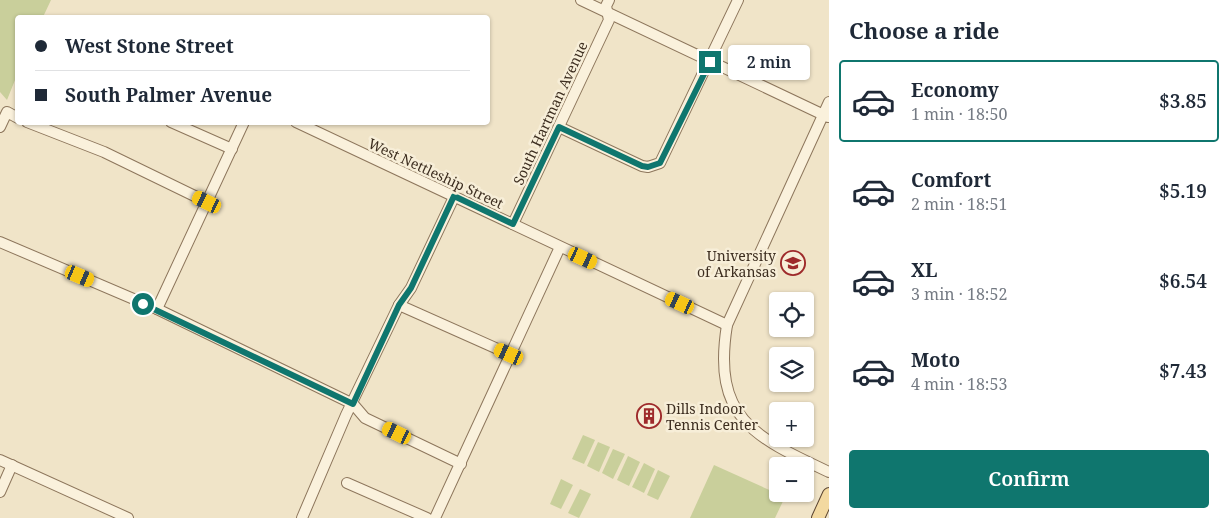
<!DOCTYPE html>
<html lang="en">
<head>
<meta charset="utf-8">
<style>
  body { margin:0; font-family:"Noto Serif",serif; background:#f6f6f7; color:#1f2937; height:100vh; display:flex; flex-direction:column; font-size:19px; white-space:nowrap }
  * { box-sizing:border-box; margin:0 }
  p { font-size:16px; color:#747a83 }
  .icon { flex:none; width:28px; height:28px; fill:none; stroke:currentColor; stroke-width:2; stroke-linecap:round; stroke-linejoin:round }
  .map { position:relative; flex:1; overflow:hidden }
  .sheet { display:flex; flex-direction:column; background:#fff; width:400px }
  .sheet>* { flex:none }
  .hud { position:absolute; left:15px; top:15px; width:475px; height:110px; border-radius:5px; box-shadow:0 1px 4px #0004; display:grid; align-content:center; height:110px; padding:0 20px; background:#fff }
  .buttons { position:absolute; left:769px; top:292px; display:grid; gap:10px }
  .buttons a { display:grid; place-items:center; width:45px; height:45px; border-radius:5px; background:#fff; box-shadow:0 1px 4px #0004; font-size:25px }
  .end { position:absolute; width:22px; height:22px; margin:-11px; border:6px solid #0f766e; background:#fff; box-shadow:0 0 0 2px #fff }
  .from { border-radius:50% }
  .bubble { position:absolute; height:35px; border-radius:5px; background:#fff; box-shadow:0 1px 4px #0004; font-size:16px; font-weight:600; line-height:35px; text-align:center }
  .car { position:absolute; width:15px; height:30px; margin:-15px -8px; border-radius:6px; box-shadow:0 0 4px 1px #0007; background:linear-gradient(#f5c518 24%,#345 0 40%,#f5c518 0 76%,#345 0 86%,#f5c518 0) }
  .hud b { display:flex; align-items:center; gap:18px; height:48px; font-size:19px }
  .hud b+b { border-top:1px solid #e0e1e3 }
  .hud i { width:12px; height:12px; background:#1f2937 }
  ul { padding:0; list-style:none }
  li { display:flex; align-items:center; gap:15px; height:82px; margin:0 10px 8px; padding:0 10px; border:2px solid transparent; border-radius:5px }
  li div { flex:1 }
  li b { display:block; font-size:19px }
  li em { font-style:normal; font-weight:600 }
  li.active { border-color:#0f766e }
  li>.icon { width:45px; height:45px; stroke-width:1.5 }
  h2 { padding:0 20px; font-size:22px; line-height:60px }
  .cta { display:flex; gap:10px; margin-top:auto; padding:10px 20px }
  .cta a { flex:1; height:58px; border-radius:5px; background:#0f766e; color:#fff; font-size:20px; font-weight:600; line-height:58px; text-align:center }
  main { display:flex; flex:1; min-height:0 }
  .map>svg:first-child { display:block }
  .green { fill:#c9cf9b }
  .lines { fill:none; stroke-linecap:round; stroke-linejoin:round }
  .minor-casing { stroke:#8d765c; stroke-width:12 }
  .major-casing { stroke:#5b4430; stroke-width:14 }
  .minor { stroke:#faf1dc; stroke-width:10 }
  .major { stroke:#f3d9a0; stroke-width:12 }
  .route { stroke:#0f766e; stroke-width:6 }
  .labels { text-anchor:middle; dominant-baseline:central; stroke-width:5; stroke-linejoin:round; paint-order:stroke }
  .street-label { font-size:14px; fill:#3d2e20; stroke:#f7eed8 }
  .poi-label { font-size:14px; fill:#3d2e20; stroke:#f7eed8; text-anchor:end }
</style>
</head>
<body>
<main>
<div class="map">
<svg width="829" height="518" viewBox="0 0 829 518">
  <rect width="100%" height="100%" fill="#f0e4c8"/>
  <!-- green -->
  <g class="green">
    <path d="M0,0h51l-8,17 -25,1 -1,57 -10,25 -7,-8z"/>
    <path d="M583,435l12,5 -11,24 -12,-5z"/>
    <path d="M598,442l12,5 -11,25 -12,-6z"/>
    <path d="M613,449l12,5 -12,25 -11,-6z"/>
    <path d="M628,456l12,6 -11,24 -12,-6z"/>
    <path d="M644,463l11,6 -11,24 -12,-6z"/>
    <path d="M714,465l71,32 -10,21h-85z"/>
    <path d="M658,470l12,6 -12,24 -11,-5z"/>
    <path d="M561,479l12,6 -12,24 -11,-5z"/>
    <path d="M580,489l11,5 -12,24 -11,-5z"/>
  </g>
  <g class="lines">
    <defs>
      <g id="minor">
        <path d="M581,0l247,117"/>
        <path d="M829,102l-102,223c-15,93 27,112 102,147"/>
        <path d="M27,122l77,30 103,50"/>
        <path d="M171,122l61,27"/>
        <path d="M296,122l431,203"/>
        <path d="M0,127l7,-15 11,6"/>
        <path d="M559,127l83,39 6,1 12,-4 78,-163"/>
        <path d="M513,224l96,-204 -3,-14 3,-6"/>
        <path d="M0,242l157,67 196,95 12,14 96,46"/>
        <path d="M399,305l110,49"/>
        <path d="M157,309l87,-187"/>
        <path d="M0,460l128,58"/>
        <path d="M347,483l80,35"/>
        <path d="M0,492l12,-27"/>
        <path d="M302,518l44,-103 53,-110 12,-17 43,-91"/>
        <path d="M435,518l125,-271"/>
      </g>
      <path id="major" d="M818,518l11,-24"/>
    </defs>
    <!-- minor casing -->
    <use href="#minor" class="minor-casing"/>
    <!-- major casing -->
    <use href="#major" class="major-casing"/>
    <!-- minor -->
    <use href="#minor" class="minor"/>
    <!-- major -->
    <use href="#major" class="major"/>
  </g>
  <g class="lines">
    <!-- route -->
    <path class="route" d="M143,304l210,100 46,-99 12,-17 43,-92 59,28 46,-97 83,39 6,1 12,-4 50,-101"/>
  </g>
  <!-- icons -->
  <defs>
    <symbol id="university-ring" viewBox="-11 -11 22 22"><circle r="9.5" fill="#f7eed8" stroke="#9e2a2b" stroke-width="1.5"/><path d="M0-5L7-2L0 1L-7-2ZM-4 1L0 2.5L4 1V4Q0 6-4 4Z" fill="#9e2a2b"/></symbol>
    <symbol id="building-ring" viewBox="-11 -11 22 22"><circle r="9.5" fill="#f7eed8" stroke="#9e2a2b" stroke-width="1.5"/><path d="M-4-6H4V6H1V3H-1V6H-4ZM-2.5-4.3h1.7v1.8h-1.7ZM.8-4.3h1.7v1.8H.8ZM-2.5-1h1.7V.8h-1.7ZM.8-1h1.7V.8H.8Z" fill="#9e2a2b"/></symbol>
  </defs>
  <g fill-rule="evenodd">
    <use href="#university-ring" x="779" y="249" width="28" height="28"/>
    <use href="#building-ring" x="635" y="402" width="28" height="28"/>
  </g>
  <g class="labels">
    <!-- street labels -->
    <g class="street-label">
      <text transform="translate(550 113) rotate(-65)">South Hartman Avenue</text>
      <text transform="translate(436 173) rotate(25)">West Nettleship Street</text>
    </g>
    <!-- poi labels -->
    <g class="poi-label">
      <text x="776" y="255">University<tspan x="776" dy="16">of Arkansas</tspan></text>
      <text x="666" y="408" text-anchor="start">Dills Indoor<tspan x="666" dy="16">Tennis Center</tspan></text>
    </g>
  </g>
</svg>
<div class="buttons">
<a><svg class="icon" aria-label="locate" viewBox="0 0 24 24"><circle cx="12" cy="12" r="6"/><path d="M12 2v4M12 18v4M2 12h4M18 12h4"/></svg></a>
<a><svg class="icon" aria-label="layers" viewBox="0 0 24 24"><path d="M12 4l9 5-9 5-9-5zM3 14l9 5 9-5"/></svg></a>
<a>+</a>
<a>−</a>
</div>
<i class="end from" style="left:143px;top:304px"></i>
<i class="end" style="left:710px;top:62px"></i>
<div class="bubble" style="left:728px;top:45px;width:82px">2 min</div>
<i class="car" style="left:207px;top:202px;rotate:296deg"></i>
<i class="car" style="left:583px;top:258px;rotate:115deg"></i>
<i class="car" style="left:80px;top:276px;rotate:113deg"></i>
<i class="car" style="left:680px;top:303px;rotate:295deg"></i>
<i class="car" style="left:509px;top:354px;rotate:294deg"></i>
<i class="car" style="left:397px;top:433px;rotate:296deg"></i>
<div class="hud">
<b><i class="from"></i>West Stone Street</b>
<b><i></i>South Palmer Avenue</b>
</div>
</div>
<section class="sheet">
<h2>Choose a ride</h2>
<ul>
<li class="active"><svg class="icon" aria-label="car" viewBox="0 0 24 24"><path d="M5 17H2v-5l4-1 3-4h7l3 4 3 1v5h-3M9 17h6M6 11h13"/><circle cx="7" cy="17" r="2"/><circle cx="17" cy="17" r="2"/></svg><div><b>Economy</b><p>1 min · 18:50</p></div><em>$3.85</em></li>
<li><svg class="icon" aria-label="car" viewBox="0 0 24 24"><path d="M5 17H2v-5l4-1 3-4h7l3 4 3 1v5h-3M9 17h6M6 11h13"/><circle cx="7" cy="17" r="2"/><circle cx="17" cy="17" r="2"/></svg><div><b>Comfort</b><p>2 min · 18:51</p></div><em>$5.19</em></li>
<li><svg class="icon" aria-label="car" viewBox="0 0 24 24"><path d="M5 17H2v-5l4-1 3-4h7l3 4 3 1v5h-3M9 17h6M6 11h13"/><circle cx="7" cy="17" r="2"/><circle cx="17" cy="17" r="2"/></svg><div><b>XL</b><p>3 min · 18:52</p></div><em>$6.54</em></li>
<li><svg class="icon" aria-label="car" viewBox="0 0 24 24"><path d="M5 17H2v-5l4-1 3-4h7l3 4 3 1v5h-3M9 17h6M6 11h13"/><circle cx="7" cy="17" r="2"/><circle cx="17" cy="17" r="2"/></svg><div><b>Moto</b><p>4 min · 18:53</p></div><em>$7.43</em></li>
</ul>
<div class="cta"><a>Confirm</a></div>
</section>
</main>
</body>
</html>
